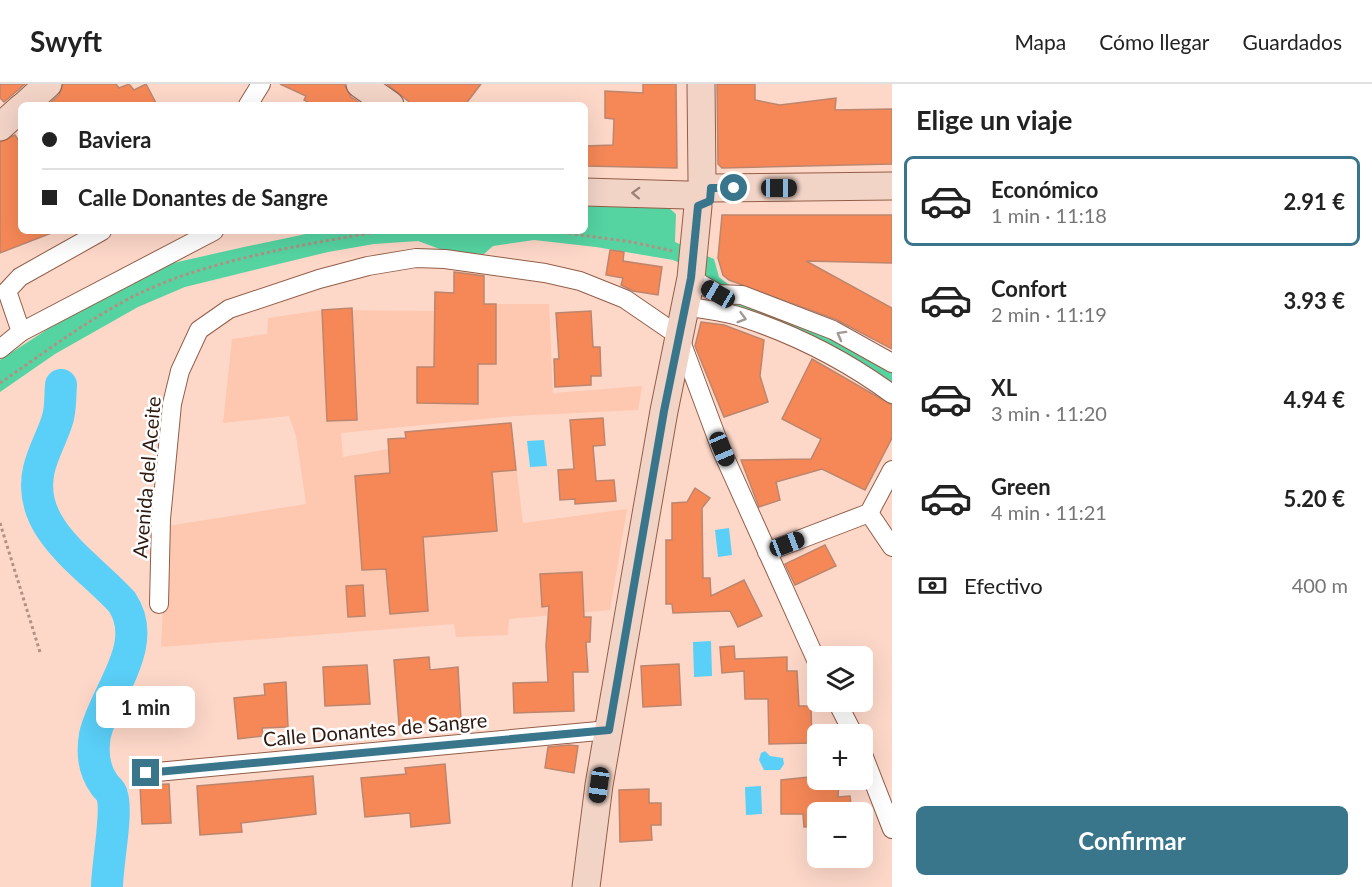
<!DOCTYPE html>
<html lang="es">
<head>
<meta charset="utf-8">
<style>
  body { margin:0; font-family:Lato,sans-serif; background:#f6f6f6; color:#222; height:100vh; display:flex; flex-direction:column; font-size:22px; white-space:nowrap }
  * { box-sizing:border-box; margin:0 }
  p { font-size:20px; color:#767676 }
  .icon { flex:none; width:33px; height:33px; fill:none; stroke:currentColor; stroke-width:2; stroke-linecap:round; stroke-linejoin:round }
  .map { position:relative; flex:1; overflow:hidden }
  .side { display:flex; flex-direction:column; background:#fff; width:480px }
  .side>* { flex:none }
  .top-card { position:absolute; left:18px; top:18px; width:570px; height:132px; border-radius:9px; box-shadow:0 6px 24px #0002; display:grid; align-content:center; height:132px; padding:0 24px; background:#fff }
  .controls { position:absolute; left:807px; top:562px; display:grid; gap:12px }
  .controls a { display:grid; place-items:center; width:66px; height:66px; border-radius:9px; background:#fff; box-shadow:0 6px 24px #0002; font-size:30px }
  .end { position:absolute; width:27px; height:27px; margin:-14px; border:8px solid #39768c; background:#fff; box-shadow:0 0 0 3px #fff }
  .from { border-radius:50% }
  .bubble { position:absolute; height:42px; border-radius:9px; background:#fff; box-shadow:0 6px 24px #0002; font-size:20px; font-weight:700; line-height:42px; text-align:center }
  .car { position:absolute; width:18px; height:36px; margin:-18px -9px; border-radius:8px; box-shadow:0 0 4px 2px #0007; background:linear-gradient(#222 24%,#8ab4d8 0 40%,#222 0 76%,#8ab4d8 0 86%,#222 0) }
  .top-card b { display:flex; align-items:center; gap:21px; height:57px; font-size:22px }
  .top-card b+b { border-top:2px solid #e0e0e0 }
  .top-card i { width:15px; height:15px; background:#222 }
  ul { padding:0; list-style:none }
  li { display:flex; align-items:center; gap:18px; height:90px; margin:0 12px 9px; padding:0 12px; border:3px solid transparent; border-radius:9px }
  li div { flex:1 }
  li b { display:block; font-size:22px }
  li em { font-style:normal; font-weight:700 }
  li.selected { border-color:#39768c }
  li>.icon { width:54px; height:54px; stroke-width:1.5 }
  h2 { padding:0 24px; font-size:27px; line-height:72px }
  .pay { display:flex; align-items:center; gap:15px; height:66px; padding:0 24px; font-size:22px }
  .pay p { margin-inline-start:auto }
  .action { display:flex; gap:12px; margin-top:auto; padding:12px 24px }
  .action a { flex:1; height:69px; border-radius:9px; background:#39768c; color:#fff; font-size:24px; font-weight:700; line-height:69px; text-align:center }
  header { display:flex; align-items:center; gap:36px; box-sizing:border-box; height:84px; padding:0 30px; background:#fff; border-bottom:2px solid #e0e0e0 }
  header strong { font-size:28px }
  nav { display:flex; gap:33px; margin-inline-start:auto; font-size:21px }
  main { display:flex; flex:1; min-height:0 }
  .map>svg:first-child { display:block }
  .built { fill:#fdc7b0 }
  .green { fill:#55d4a2 }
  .water { fill:#5acff7 }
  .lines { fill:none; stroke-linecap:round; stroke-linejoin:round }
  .river { stroke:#5acff7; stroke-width:32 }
  .building { fill:#f68857; stroke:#bd856d; stroke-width:1.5 }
  .street-casing { stroke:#935e48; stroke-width:20 }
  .secondary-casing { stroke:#935e48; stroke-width:29 }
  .path { stroke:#b09184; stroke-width:3; stroke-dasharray:3 3; stroke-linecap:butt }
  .street { stroke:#fff; stroke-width:18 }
  .secondary { stroke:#f2d4c7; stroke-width:27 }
  .oneway { stroke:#9a8075 }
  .oneway2 { stroke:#a19893 }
  .route { stroke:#39768c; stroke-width:8 }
  .labels { text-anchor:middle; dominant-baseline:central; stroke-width:5; stroke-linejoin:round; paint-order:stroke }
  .street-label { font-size:20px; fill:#2f1910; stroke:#fff }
</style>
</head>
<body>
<header>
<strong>Swyft</strong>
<nav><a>Mapa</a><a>Cómo llegar</a><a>Guardados</a></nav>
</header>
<main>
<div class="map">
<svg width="892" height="803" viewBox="0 0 892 803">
  <rect width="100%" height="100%" fill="#fdd8c9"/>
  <!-- built -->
  <path class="built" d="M454,187l30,1v32h65l4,89 89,-7 -4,24 -123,6 -174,17 2,24 45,-8v-10l18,-1 -1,-6 106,-9 12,100 104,-14 -17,101 -101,9 -1,16 -52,2 -2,-13 -293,23 6,-121 139,-22 -10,-68 -7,-20 -66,7 9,-84 35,-5 1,-16 54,-8 112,1 1,-19h19z"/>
  <!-- green -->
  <path class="green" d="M585,122l84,2 7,6 -1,28 39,17 5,18 23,18 150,68v26l-172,-82 -24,-37 -23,-10 -77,-13 -62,-7 -41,6 -9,8 -36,-2 -30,-11 -44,3 -46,8 -143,35 -47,20 -83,47 -55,38v-32l88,-57 63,-35 93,-21 76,-16h265z"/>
  <!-- water -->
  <g class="water">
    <path d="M544,356l3,26 -17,1 -3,-26z"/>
    <path d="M729,444l3,27 -14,2 -3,-27z"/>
    <path d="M711,557l1,35 -18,1 -1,-35z"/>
    <path d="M765,667l5,5 13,2 1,6 -4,6h-16l-5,-10 2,-7z"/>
    <path d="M761,702l1,28 -16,1 -1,-28z"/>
  </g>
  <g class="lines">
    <!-- river -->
    <path class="river" d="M61,301c-1,11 0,25 -4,36 -5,16 -14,31 -18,48 -14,60 49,95 83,133 29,43 -17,90 -27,133 -3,17 -1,35 9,49 2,4 7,6 8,11 6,17 -5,70 -5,92"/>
  </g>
  <!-- building -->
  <g class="building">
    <path d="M0,0h25l-21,18 -4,-4z"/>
    <path d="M63,0h53l3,4 10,-4 5,6 12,-6 11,21h-109l11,-10z"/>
    <path d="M280,0h64l7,13 12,8h-50l-9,-5 2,-4z"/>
    <path d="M387,0h94l-16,21h-52z"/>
    <path d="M643,0h33l1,84 -92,-2v-20l28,-1 1,-26 -9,-1v-27l38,2z"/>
    <path d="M717,0h38v16l25,5 56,-7 -1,12 57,-1v55l-170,4 -4,-4z"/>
    <path d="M15,51l6,9v87l33,1 -54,21v-111z"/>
    <path d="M722,131h170v48l-86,-2 86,47v41l-55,-29 -108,-40 -6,-5 -5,-17z"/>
    <path d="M610,166l14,2 -1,9 39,6 -4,28 -25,-4 -12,-6 2,-7 -17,-3z"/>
    <path d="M454,188l30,4v28h12v60h-18v40l-61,-1v-36h17l1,-75 19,1z"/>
    <path d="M352,224l5,112 -30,1 -5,-111z"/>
    <path d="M591,227l2,36h7l1,29h-10v9l-36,2 -1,-28h5l-3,-46z"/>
    <path d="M701,238l23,3 40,15 -4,36 8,26 -44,15 -29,-71z"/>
    <path d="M812,275l80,46v33l-27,52 -43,-21 -46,13 4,18 -21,7 -18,-47 70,-1 10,-20 -39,-20z"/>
    <path d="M603,334l2,27 -12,1 3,35 18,-1 2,21 -41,3v-5l-15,1 -2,-30 16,-1 -4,-49z"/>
    <path d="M511,339l5,47 -24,2 5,59 -74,6 5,74 -38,3 -4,-45 -24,1 -7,-94 35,-3 -2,-34 18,-1 -1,-6z"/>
    <path d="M695,404l15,10 -8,10 1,70h7l1,18 33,-16 18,36 -24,11 -8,-16 -57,2 -1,-9h-6v-64h6v-37l15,-1z"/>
    <path d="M825,461l11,21 -41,19 -10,-21z"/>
    <path d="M582,488l2,45h7l-1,25h-4l2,30h-15l1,39 -60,2 -1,-30 35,-1 -2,-37 3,-39 -7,1 -2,-33z"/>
    <path d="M363,501l2,31 -17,1 -2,-31z"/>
    <path d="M734,562l1,13 52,-2v14h10l2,35h12l1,37 -43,1 -1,-45h-23l-1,-28 -22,2 -2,-26z"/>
    <path d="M429,573l1,13 28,-3 3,53 -62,5 -5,-65z"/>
    <path d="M679,580l2,41 -38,2 -2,-41z"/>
    <path d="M367,581l3,39 -45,2 -2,-39z"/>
    <path d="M286,598l2,45 -26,1 1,8 -25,3 -4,-41 31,-3 -1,-11z"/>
    <path d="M569,661l9,1 -4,27 -29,-5 3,-21z"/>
    <path d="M445,680l5,59 -39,4 -1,-14 -45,4 -4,-39 45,-4 -1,-6z"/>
    <path d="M313,692l3,38 -75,9 1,9 -42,3 -3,-49z"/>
    <path d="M818,692v4h21l-1,17 12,-1 2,17h-34v13l-14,1 -1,-13h-22v-34z"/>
    <path d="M169,700l2,39 -29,1 -2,-39z"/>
    <path d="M649,705v14h12v22h-10l1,15 -32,2 -1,-52z"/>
  </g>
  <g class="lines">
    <defs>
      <g id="street">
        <path d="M248,21l13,-21"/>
        <path d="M691,194l27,16 24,1 91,35 59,33"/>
        <path d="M685,222c19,4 41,5 59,12 52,17 104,44 148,76"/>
        <path d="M21,248l193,-101"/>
        <path d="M0,265l21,-17 -14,-41 13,-14 82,-46"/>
        <path d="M869,429l23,34"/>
        <path d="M767,468l102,-39 23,-43"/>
        <path d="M159,520l2,-85 11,-115 8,-33 19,-41 30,-21 90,-30 49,-13 48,-8 29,1 100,14 35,8 45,18 54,37 42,113 97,215"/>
        <path d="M837,618l17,33"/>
        <path d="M862,668l30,77"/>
        <path d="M146,689l463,-43"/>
      </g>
      <g id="secondary">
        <path d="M360,0l30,21"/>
        <path d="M701,0l1,96"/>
        <path d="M25,21l23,-21"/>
        <path d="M0,43l21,-19"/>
        <path d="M711,104l181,-2"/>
        <path d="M585,108l102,3"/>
        <path d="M586,803l13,-102 65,-374 27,-133 7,-72"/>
      </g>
    </defs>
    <!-- street casing -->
    <use href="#street" class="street-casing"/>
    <!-- secondary casing -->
    <use href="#secondary" class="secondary-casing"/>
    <!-- path -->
    <g class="path">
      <path d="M551,147l81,11 41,9"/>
      <path d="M0,299c44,-30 87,-63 134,-87 69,-35 172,-52 248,-65"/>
      <path d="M0,439l40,129"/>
    </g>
    <!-- street -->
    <use href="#street" class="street"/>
    <!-- secondary -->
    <use href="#secondary" class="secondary"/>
  </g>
  <!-- one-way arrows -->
  <defs><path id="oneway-chevron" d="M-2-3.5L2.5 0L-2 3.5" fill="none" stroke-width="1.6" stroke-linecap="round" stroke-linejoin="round" transform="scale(1.5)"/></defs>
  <use class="oneway" href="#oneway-chevron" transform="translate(636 109) rotate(-178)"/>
  <g class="oneway2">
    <use href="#oneway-chevron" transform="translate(742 234) rotate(16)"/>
    <use href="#oneway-chevron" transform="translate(841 251) rotate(-151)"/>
  </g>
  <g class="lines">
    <!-- route -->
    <path class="route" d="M146,689l463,-43 55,-319 27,-133 7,-72 12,-5 1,-13h23"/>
  </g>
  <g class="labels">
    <!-- street labels -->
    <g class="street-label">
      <text transform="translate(146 393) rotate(-85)">Avenida del Aceite</text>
      <text transform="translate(375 645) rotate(-5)">Calle Donantes de Sangre</text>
    </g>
  </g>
</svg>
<div class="controls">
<a><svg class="icon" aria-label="layers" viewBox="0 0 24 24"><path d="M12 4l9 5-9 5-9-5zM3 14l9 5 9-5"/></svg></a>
<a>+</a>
<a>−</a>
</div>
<i class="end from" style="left:734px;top:104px"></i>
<i class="end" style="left:146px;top:689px"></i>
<div class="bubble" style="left:96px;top:602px;width:99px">1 min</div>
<i class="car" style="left:779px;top:104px;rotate:90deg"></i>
<i class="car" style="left:718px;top:210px;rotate:300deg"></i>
<i class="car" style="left:722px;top:365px;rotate:157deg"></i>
<i class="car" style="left:787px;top:460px;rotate:69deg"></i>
<i class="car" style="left:599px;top:701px;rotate:188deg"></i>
<div class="top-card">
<b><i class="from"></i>Baviera</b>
<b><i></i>Calle Donantes de Sangre</b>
</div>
</div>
<section class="side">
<h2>Elige un viaje</h2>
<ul>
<li class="selected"><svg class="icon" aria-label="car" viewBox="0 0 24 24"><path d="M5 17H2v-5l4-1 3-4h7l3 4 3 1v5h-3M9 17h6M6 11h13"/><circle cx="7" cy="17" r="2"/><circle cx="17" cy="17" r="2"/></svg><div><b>Económico</b><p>1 min · 11:18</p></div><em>2.91 €</em></li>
<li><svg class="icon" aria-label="car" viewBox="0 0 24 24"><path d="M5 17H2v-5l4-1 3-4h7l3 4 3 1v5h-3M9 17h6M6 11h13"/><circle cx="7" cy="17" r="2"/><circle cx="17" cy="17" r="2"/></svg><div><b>Confort</b><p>2 min · 11:19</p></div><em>3.93 €</em></li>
<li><svg class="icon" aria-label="car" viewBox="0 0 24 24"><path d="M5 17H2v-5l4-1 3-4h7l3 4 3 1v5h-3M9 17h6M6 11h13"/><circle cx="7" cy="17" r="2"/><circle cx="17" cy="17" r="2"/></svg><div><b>XL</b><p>3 min · 11:20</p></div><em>4.94 €</em></li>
<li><svg class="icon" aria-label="car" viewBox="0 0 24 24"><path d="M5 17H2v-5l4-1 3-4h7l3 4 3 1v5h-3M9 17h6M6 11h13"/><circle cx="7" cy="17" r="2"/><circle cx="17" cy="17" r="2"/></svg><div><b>Green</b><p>4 min · 11:21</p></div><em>5.20 €</em></li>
</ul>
<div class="pay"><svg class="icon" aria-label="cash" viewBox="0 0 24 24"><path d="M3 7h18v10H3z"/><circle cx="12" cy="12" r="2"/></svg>Efectivo<p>400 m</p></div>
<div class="action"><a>Confirmar</a></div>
</section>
</main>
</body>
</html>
